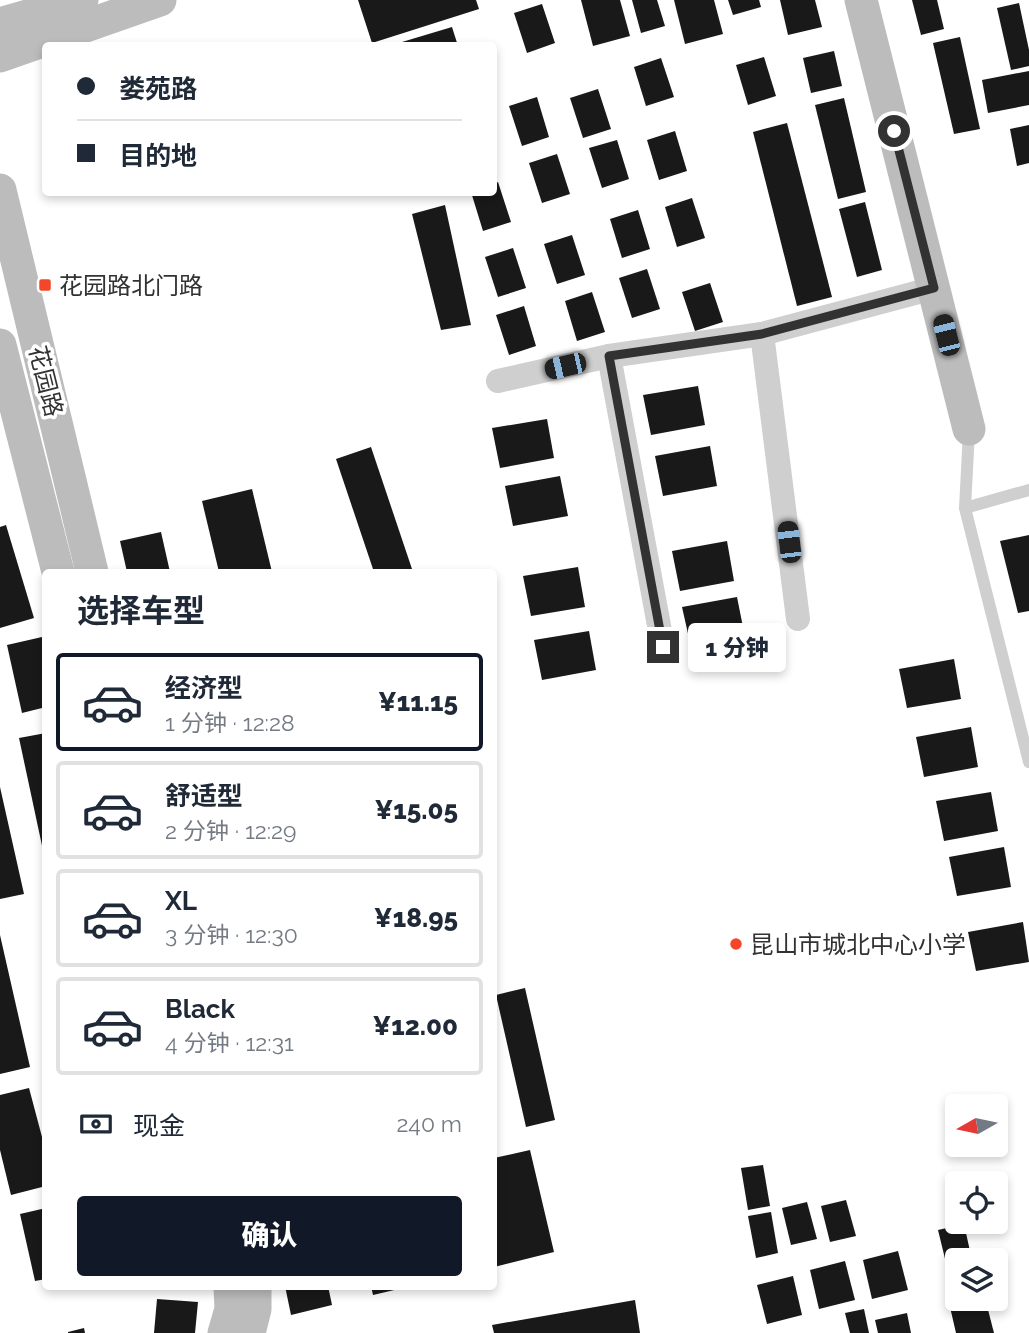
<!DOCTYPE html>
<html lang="zh">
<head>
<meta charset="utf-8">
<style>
  body { margin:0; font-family:Raleway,"Noto Sans SC",sans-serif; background:#f6f6f7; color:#1f2937; height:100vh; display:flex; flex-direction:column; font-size:26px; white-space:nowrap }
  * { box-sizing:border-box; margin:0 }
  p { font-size:23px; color:#747a83 }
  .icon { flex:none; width:38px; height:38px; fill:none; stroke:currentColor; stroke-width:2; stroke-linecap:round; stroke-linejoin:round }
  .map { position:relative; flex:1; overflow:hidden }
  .details { position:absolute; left:42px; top:569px; width:455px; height:721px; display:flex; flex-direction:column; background:#fff; border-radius:7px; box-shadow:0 4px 10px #0003 }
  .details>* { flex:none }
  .hud { position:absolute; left:42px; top:42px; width:455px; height:154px; border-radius:7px; box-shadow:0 4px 10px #0003; display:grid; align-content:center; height:154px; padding:0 35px; background:#fff }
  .needle { width:46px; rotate:261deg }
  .tools { position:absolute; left:945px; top:1094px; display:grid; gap:14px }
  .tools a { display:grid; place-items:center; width:63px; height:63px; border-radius:7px; background:#fff; box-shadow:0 4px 10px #0003; font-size:35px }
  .end { position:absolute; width:32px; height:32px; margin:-16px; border:9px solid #323232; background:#fff; box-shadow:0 0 0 4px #fff }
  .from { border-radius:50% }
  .bubble { position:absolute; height:49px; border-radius:7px; background:#fff; box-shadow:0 4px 10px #0003; font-size:23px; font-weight:800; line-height:49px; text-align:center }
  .car { position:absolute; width:21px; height:42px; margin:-21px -10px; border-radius:9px; box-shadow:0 0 5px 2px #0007; background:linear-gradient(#222 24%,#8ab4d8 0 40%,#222 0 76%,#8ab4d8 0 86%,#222 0) }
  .hud b { display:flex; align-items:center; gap:24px; height:66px; font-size:26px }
  .hud b+b { border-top:2px solid #e0e1e3 }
  .hud i { width:18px; height:18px; background:#1f2937 }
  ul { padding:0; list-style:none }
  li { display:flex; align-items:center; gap:21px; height:98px; margin:0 14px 10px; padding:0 21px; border:4px solid #e0e1e3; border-radius:7px }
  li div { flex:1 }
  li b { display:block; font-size:26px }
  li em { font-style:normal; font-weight:800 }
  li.active { border-color:#111827 }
  li>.icon { width:63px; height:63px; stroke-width:1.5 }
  h2 { padding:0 35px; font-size:32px; line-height:84px }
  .pay { display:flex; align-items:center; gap:18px; height:77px; padding:0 35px; font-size:26px }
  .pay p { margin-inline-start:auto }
  .primary-button { display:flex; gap:14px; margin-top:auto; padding:14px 35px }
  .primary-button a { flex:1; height:80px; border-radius:7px; background:#111827; color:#fff; font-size:28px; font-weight:800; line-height:80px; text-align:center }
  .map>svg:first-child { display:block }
  .building { fill:#191919 }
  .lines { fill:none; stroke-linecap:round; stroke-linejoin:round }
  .lane { stroke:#cfcfcf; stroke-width:12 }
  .street { stroke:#cfcfcf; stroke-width:24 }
  .secondary { stroke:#bcbcbc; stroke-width:33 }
  .route { stroke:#323232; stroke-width:9 }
  .poi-dot { fill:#f44628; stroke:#fff; stroke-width:2.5 }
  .labels { text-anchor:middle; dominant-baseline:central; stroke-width:7; stroke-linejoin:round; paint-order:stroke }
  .poi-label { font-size:24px; fill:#323232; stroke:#fff; text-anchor:start }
  .street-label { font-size:24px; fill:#323232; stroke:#fff }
</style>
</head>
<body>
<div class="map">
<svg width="1029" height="1333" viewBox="0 0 1029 1333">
  <rect width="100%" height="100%" fill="#fff"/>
  <!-- building -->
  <g class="building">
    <path d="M358,0h118l3,9 -107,34z"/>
    <path d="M581,0h39l10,36 -37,10z"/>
    <path d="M632,0h25l8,26 -24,7z"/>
    <path d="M674,0h40l9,34 -38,10z"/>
    <path d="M728,0h31l2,7 -28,8z"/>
    <path d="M780,0h35l7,27 -34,8z"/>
    <path d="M912,0h25l7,29 -23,6z"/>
    <path d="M1019,3l10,47v16l-18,4 -14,-62z"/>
    <path d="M542,4l13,39 -28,10 -13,-40z"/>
    <path d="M452,27l6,19h-55l-1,-4z"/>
    <path d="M960,37l20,92 -26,5 -21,-91z"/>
    <path d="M834,51l8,35 -31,7 -8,-35z"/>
    <path d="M764,57l12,39 -28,9 -12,-40z"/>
    <path d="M661,58l13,39 -28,9 -12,-39z"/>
    <path d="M1029,71v34l-41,8 -6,-33z"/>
    <path d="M598,89l13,40 -28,9 -13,-40z"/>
    <path d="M537,97l12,40 -27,9 -13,-40z"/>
    <path d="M844,98l22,94 -28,7 -23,-94z"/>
    <path d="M787,123l45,174 -35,9 -44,-174z"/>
    <path d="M1029,125v38l-12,3 -7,-37z"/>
    <path d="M675,131l12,40 -28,9 -12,-40z"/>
    <path d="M617,140l12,39 -27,9 -13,-40z"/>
    <path d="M557,154l13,40 -28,9 -13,-40z"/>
    <path d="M498,182l13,40 -28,9 -12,-39h23v-8z"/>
    <path d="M692,198l13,40 -28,9 -12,-40z"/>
    <path d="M865,202l17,68 -25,7 -18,-68z"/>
    <path d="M445,205l26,120 -30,5 -29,-116z"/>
    <path d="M638,210l12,39 -28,9 -12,-39z"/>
    <path d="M572,235l13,40 -28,9 -13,-40z"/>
    <path d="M513,248l13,40 -28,9 -13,-40z"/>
    <path d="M647,269l13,40 -28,9 -13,-40z"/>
    <path d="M710,283l13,39 -28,9 -13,-39z"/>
    <path d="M592,292l13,40 -28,9 -12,-40z"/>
    <path d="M524,306l12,40 -27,9 -13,-40z"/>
    <path d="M698,386l7,39 -54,10 -8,-40z"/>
    <path d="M547,419l7,39 -54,10 -8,-40z"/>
    <path d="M710,446l7,40 -54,10 -8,-40z"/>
    <path d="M371,447l42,125h-39l-38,-113z"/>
    <path d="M560,476l8,40 -55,10 -8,-40z"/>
    <path d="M252,489l20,83h-53l-17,-71z"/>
    <path d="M6,525l28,93 -34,10v-101z"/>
    <path d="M161,532l9,40h-43l-7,-31z"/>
    <path d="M1029,535v76l-11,2 -18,-72z"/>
    <path d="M727,541l7,40 -54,10 -8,-40z"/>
    <path d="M578,567l7,40 -54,9 -8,-40z"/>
    <path d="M737,597l8,40 -54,10 -9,-40z"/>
    <path d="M589,631l7,39 -54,10 -8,-40z"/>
    <path d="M42,637l4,14v56l-24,6 -15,-68z"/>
    <path d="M954,659l7,40 -54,9 -8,-39z"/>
    <path d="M971,727l7,40 -54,10 -8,-40z"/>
    <path d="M46,733v122h-2l-25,-117z"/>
    <path d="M0,787l24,107 -24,5z"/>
    <path d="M991,792l7,39 -54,10 -8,-40z"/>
    <path d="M1004,847l7,40 -54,9 -8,-39z"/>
    <path d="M1023,922l6,40 -53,9 -8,-39z"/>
    <path d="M0,935l30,132 -30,7z"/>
    <path d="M525,988l30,132 -29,7 -30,-132z"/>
    <path d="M29,1088l17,64v34l-35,9 -11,-45v-55z"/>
    <path d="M530,1150l24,102 -60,15v-41l3,-1 -3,-14v-53z"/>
    <path d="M763,1165l7,41 -22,4 -7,-42z"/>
    <path d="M846,1200l10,36 -26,6 -9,-36z"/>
    <path d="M807,1202l10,37 -26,6 -9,-37z"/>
    <path d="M46,1208v71l-11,2 -15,-67z"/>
    <path d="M771,1212l7,41 -22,5 -8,-42z"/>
    <path d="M964,1224l8,36h-15v4l-10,3 -9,-37z"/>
    <path d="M898,1251l10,39 -36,9 -9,-39z"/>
    <path d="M845,1261l10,39 -36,9 -9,-39z"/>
    <path d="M793,1276l9,39 -35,9 -10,-39z"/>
    <path d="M285,1286h43l4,19 -41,10z"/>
    <path d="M371,1286h36v1l-34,8z"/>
    <path d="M985,1298l9,35h-38l-6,-26z"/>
    <path d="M157,1299l41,3 -3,31h-41z"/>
    <path d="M635,1300l5,33h-146l-2,-8z"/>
    <path d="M864,1309l5,24h-19l-5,-20z"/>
    <path d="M907,1313l4,20h-33l-3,-13z"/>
    <path d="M84,1328l1,5h-17v-1z"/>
  </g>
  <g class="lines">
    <!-- lane -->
    <g class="lane">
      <path d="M969,431l-4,77 64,-18"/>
      <path d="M965,508l64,254"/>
    </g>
    <!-- street -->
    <g class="street">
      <path d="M762,334l36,285"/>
      <path d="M498,381l111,-25"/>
      <path d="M663,647l-54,-291 153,-22 172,-46"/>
    </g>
    <!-- secondary -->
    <g class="secondary">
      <path d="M861,0l108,429"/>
      <path d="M0,24l82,-24"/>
      <path d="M0,56l160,-56"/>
      <path d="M0,190l92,382"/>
      <path d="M0,345l58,227"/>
      <path d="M224,1333l7,-24 -1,-23"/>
      <path d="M249,1333l6,-24v-23"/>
    </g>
  </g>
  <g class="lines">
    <!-- route -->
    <path class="route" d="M663,647l-54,-291 153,-22 172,-46 -40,-157"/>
  </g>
  <!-- markers -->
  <g class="poi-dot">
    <rect x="38" y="278" width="14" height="14" rx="3.5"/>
    <circle cx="736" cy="944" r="7"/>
  </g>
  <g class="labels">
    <!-- poi labels -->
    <g class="poi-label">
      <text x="59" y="285">花园路北门路</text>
      <text x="750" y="944">昆山市城北中心小学</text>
    </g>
    <!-- street labels -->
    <g class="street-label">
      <text transform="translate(46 381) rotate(76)">花园路</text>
    </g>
  </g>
</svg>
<div class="tools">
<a><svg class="needle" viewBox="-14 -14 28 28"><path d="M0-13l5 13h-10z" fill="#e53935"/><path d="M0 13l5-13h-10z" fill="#747a83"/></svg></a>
<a><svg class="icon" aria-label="locate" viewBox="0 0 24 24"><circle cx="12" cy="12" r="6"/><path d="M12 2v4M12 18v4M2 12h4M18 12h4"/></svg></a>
<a><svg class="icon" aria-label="layers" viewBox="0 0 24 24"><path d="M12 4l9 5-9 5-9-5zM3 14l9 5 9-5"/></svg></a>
</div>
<i class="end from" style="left:894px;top:131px"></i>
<i class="end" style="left:663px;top:647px"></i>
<div class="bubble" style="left:688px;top:623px;width:98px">1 分钟</div>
<i class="car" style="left:946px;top:335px;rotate:346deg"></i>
<i class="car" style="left:565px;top:366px;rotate:257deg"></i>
<i class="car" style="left:789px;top:542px;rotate:353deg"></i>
<div class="hud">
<b><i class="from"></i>娄苑路</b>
<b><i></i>目的地</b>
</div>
<section class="details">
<h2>选择车型</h2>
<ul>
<li class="active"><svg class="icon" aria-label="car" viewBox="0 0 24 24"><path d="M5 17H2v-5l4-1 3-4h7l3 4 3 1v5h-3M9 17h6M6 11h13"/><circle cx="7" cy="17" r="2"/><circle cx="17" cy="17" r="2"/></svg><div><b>经济型</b><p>1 分钟 · 12:28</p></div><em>¥11.15</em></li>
<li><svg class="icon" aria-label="car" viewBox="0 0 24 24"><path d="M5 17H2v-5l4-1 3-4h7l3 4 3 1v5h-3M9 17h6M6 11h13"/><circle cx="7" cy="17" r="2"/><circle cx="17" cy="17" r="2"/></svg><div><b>舒适型</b><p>2 分钟 · 12:29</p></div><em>¥15.05</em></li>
<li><svg class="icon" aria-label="car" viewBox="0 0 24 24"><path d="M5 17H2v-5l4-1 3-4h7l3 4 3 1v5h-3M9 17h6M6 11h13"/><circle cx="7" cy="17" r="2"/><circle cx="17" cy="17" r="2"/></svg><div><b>XL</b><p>3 分钟 · 12:30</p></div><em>¥18.95</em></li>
<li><svg class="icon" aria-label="car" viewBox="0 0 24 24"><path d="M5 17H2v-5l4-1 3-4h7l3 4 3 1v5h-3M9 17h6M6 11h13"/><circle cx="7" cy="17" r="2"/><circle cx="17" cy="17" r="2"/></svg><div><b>Black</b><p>4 分钟 · 12:31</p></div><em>¥12.00</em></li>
</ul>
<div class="pay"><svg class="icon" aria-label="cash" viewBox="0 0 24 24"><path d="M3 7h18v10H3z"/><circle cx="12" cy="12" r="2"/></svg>现金<p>240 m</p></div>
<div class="primary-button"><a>确认</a></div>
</section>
</div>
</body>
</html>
